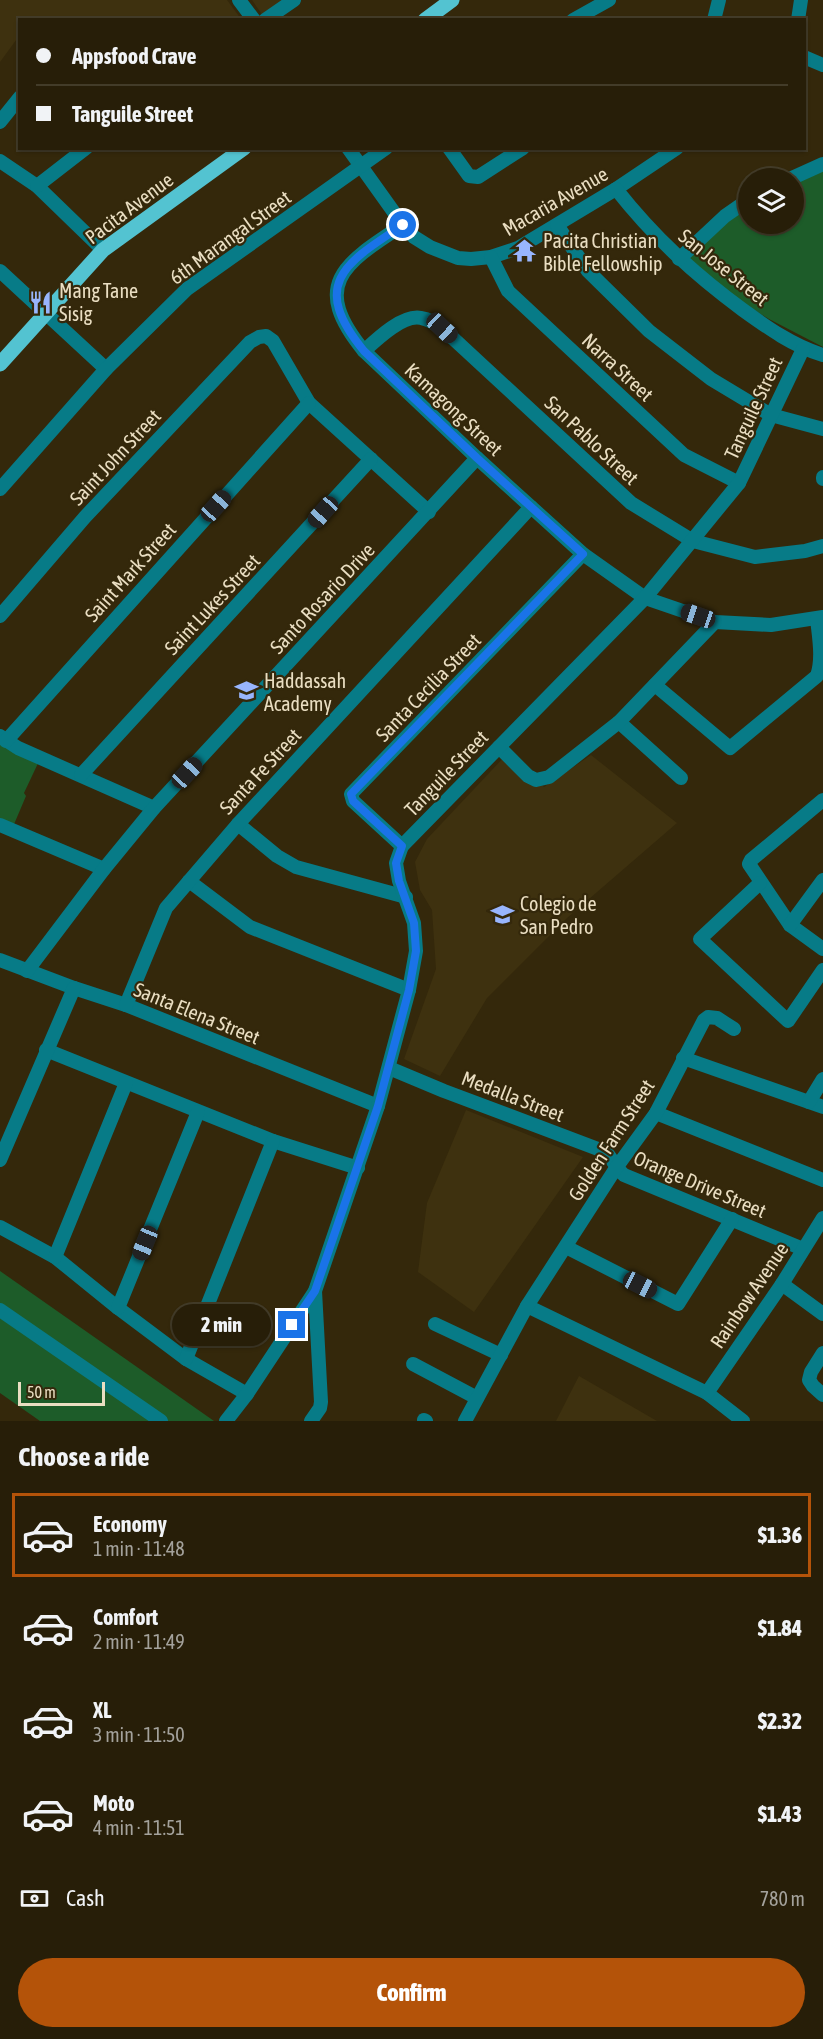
<!DOCTYPE html>
<html lang="en">
<head>
<meta charset="utf-8">
<style>
  body { margin:0; font-family:"Asap Condensed",sans-serif; background:#2f2712; color:#f1f3f6; height:100vh; display:flex; flex-direction:column; font-size:22px; white-space:nowrap }
  * { box-sizing:border-box; margin:0 }
  p { font-size:20px; color:#a4a29c }
  .icon { flex:none; width:33px; height:33px; fill:none; stroke:currentColor; stroke-width:2; stroke-linecap:round; stroke-linejoin:round }
  .map { position:relative; height:1421px; overflow:hidden }
  .panel { display:flex; flex-direction:column; background:#271e08; flex:1 }
  .panel>* { flex:none }
  .banner { position:absolute; left:18px; top:18px; width:788px; height:132px; border-radius:0px; box-shadow:0 2px 4px #0004,0 0 0 2px #433c29; display:grid; align-content:center; height:132px; padding:0 18px; background:#271e08 }
  .buttons { position:absolute; left:738px; top:168px; display:grid; gap:12px }
  .buttons a { display:grid; place-items:center; width:66px; height:66px; border-radius:50%; background:#271e08; box-shadow:0 2px 4px #0004,0 0 0 2px #433c29; font-size:30px }
  .scale { position:absolute; left:18px; bottom:15px; width:87px; box-sizing:border-box; padding-left:6px; border:3px solid #eadec2; border-top:0; font-size:16px; line-height:21px; white-space:nowrap; color:#eadec2; -webkit-text-stroke:4px #34280b; paint-order:stroke }
  .end { position:absolute; width:27px; height:27px; margin:-14px; border:8px solid #1a73e8; background:#fff; box-shadow:0 0 0 3px #fff }
  .from { border-radius:50% }
  .bubble { position:absolute; height:42px; border-radius:21px; background:#271e08; box-shadow:0 2px 4px #0004,0 0 0 2px #433c29; font-size:20px; font-weight:800; line-height:42px; text-align:center }
  .car { position:absolute; width:18px; height:36px; margin:-18px -9px; border-radius:8px; box-shadow:0 0 4px 2px #0007; background:linear-gradient(#222 24%,#8ab4d8 0 40%,#222 0 76%,#8ab4d8 0 86%,#222 0) }
  .banner b { display:flex; align-items:center; gap:21px; height:57px; font-size:22px }
  .banner b+b { border-top:2px solid #433c29 }
  .banner i { width:15px; height:15px; background:#f1f3f6 }
  ul { padding:0; list-style:none }
  li { display:flex; align-items:center; gap:18px; height:84px; margin:0 12px 9px; padding:0 6px; border:3px solid transparent; border-radius:0px }
  li div { flex:1 }
  li b { display:block; font-size:22px }
  li em { font-style:normal; font-weight:800 }
  li.selected { border-color:#b45309 }
  li>.icon { width:54px; height:54px; stroke-width:1.5 }
  h2 { padding:0 18px; font-size:27px; line-height:72px }
  .pay { display:flex; align-items:center; gap:15px; height:66px; padding:0 18px; font-size:22px }
  .pay p { margin-inline-start:auto }
  .cta { display:flex; gap:12px; margin-top:auto; padding:12px 18px }
  .cta a { flex:1; height:69px; border-radius:36px; background:#b45309; color:#fff; font-size:24px; font-weight:800; line-height:69px; text-align:center }
  .map>svg:first-child { display:block }
  .built { fill:#3e310f }
  .green { fill:#1d5c29 }
  .lines { fill:none; stroke-linecap:round; stroke-linejoin:round }
  .minor { stroke:#077b87; stroke-width:14 }
  .major { stroke:#53c3d1; stroke-width:15 }
  .route { stroke:#1a73e8; stroke-width:8 }
  .labels { text-anchor:middle; dominant-baseline:central; stroke-width:4.5; stroke-linejoin:round; paint-order:stroke }
  .street-label { font-size:20px; fill:#eadec2; stroke:#34280b }
  .poi-label { font-size:20px; fill:#eadec2; stroke:#34280b; text-anchor:start }
</style>
</head>
<body>
<div class="map">
<svg width="823" height="1421" viewBox="0 0 823 1421">
  <rect width="100%" height="100%" fill="#34280b"/>
  <!-- built -->
  <g class="built">
    <path d="M0,0h227l14,19 -221,1 -1,16 -19,26z"/>
    <path d="M252,0h35l-24,16z"/>
    <path d="M507,754l37,33 47,-32 86,68 -110,95 -80,80 -47,78 -36,-17 32,-90 -4,-59 -12,-20 -5,-28 12,-23z"/>
    <path d="M466,1110l117,47 -109,155 -56,-40 9,-69z"/>
    <path d="M579,1376l78,45h-101z"/>
  </g>
  <!-- green -->
  <g class="green">
    <path d="M823,164v183l-54,-28 -48,-30 -35,-31 62,-58v24h46v-46z"/>
    <path d="M0,739l40,20 -16,34 2,3 -14,33 -12,-5z"/>
    <path d="M0,1271l214,150h-174l-40,-28z"/>
  </g>
  <g class="lines">
    <!-- minor -->
    <g class="minor">
      <path d="M239,0l15,20"/>
      <path d="M265,20l29,-20"/>
      <path d="M573,20l36,-20"/>
      <path d="M714,20l5,-20"/>
      <path d="M798,20l3,-20"/>
      <path d="M804,57l19,8"/>
      <path d="M0,122l20,-25"/>
      <path d="M348,148l55,77 11,12 16,10 28,11 13,1 20,-2 27,-9 98,-59 61,-41"/>
      <path d="M449,148l20,28 9,1 45,-29"/>
      <path d="M0,161l37,25 66,64"/>
      <path d="M792,178l31,-14"/>
      <path d="M37,186l49,-38"/>
      <path d="M616,189c38,48 77,84 127,121 25,18 50,36 80,45"/>
      <path d="M403,225c-58,38 -94,59 -39,126l113,107 106,96 62,44 70,24 56,3 52,-8"/>
      <path d="M557,225l31,46 61,60 62,48 60,36 52,14"/>
      <path d="M491,257l17,34 176,164 55,28"/>
      <path d="M679,259l46,-43 23,-16"/>
      <path d="M0,271l106,98"/>
      <path d="M364,351c13,-12 39,-37 57,-33 8,1 15,6 22,11l188,174 62,38 62,16 50,-6 18,-5"/>
      <path d="M823,479v-2"/>
      <path d="M0,489l106,-120 81,-80 199,-141"/>
      <path d="M0,616l85,-99 165,-175 9,-5 7,-1 7,5 36,62 120,109"/>
      <path d="M655,685l75,63 87,-72c6,-18 2,-38 0,-57"/>
      <path d="M619,722l62,56"/>
      <path d="M0,736l18,12 136,60"/>
      <path d="M6,741l303,-338"/>
      <path d="M499,747l29,29 8,4 13,-3 70,-55 96,-100"/>
      <path d="M81,775l290,-316"/>
      <path d="M823,800l-72,60 -2,4 41,61 33,24"/>
      <path d="M238,824l39,32 19,11 110,30"/>
      <path d="M0,825l104,44"/>
      <path d="M402,846l-49,-45 -2,-7 232,-240"/>
      <path d="M189,881l61,46 159,63"/>
      <path d="M760,883l-60,56 88,82 35,-51"/>
      <path d="M790,925l33,-45"/>
      <path d="M0,960l74,28 52,17 252,101"/>
      <path d="M27,971l77,-102 50,-61 323,-350"/>
      <path d="M126,1005l40,-97 72,-84 293,-317"/>
      <path d="M46,1050l227,91 85,27"/>
      <path d="M683,1058l140,49"/>
      <path d="M389,1068l55,23 162,61c7,8 10,16 18,23l179,74"/>
      <path d="M809,1102l14,-23"/>
      <path d="M656,1113l167,67"/>
      <path d="M0,1160l74,-172"/>
      <path d="M0,1227l55,30 63,51 68,51 61,35"/>
      <path d="M566,1247l112,57 54,-85"/>
      <path d="M55,1257l71,-174"/>
      <path d="M782,1284l41,30"/>
      <path d="M527,1306l180,87 36,28"/>
      <path d="M118,1308l80,-196"/>
      <path d="M0,1310l161,111"/>
      <path d="M435,1324l66,31"/>
      <path d="M823,1353l-12,19 -2,8 4,6 10,9"/>
      <path d="M186,1359l87,-218"/>
      <path d="M413,1364l64,34"/>
      <path d="M707,1393l75,-109 41,-66"/>
      <path d="M424,1420l2,1"/>
      <path d="M226,1421l21,-27 68,-103 63,-185 31,-116 7,-39 -2,-28 -15,-42 -3,-18 6,-17 243,-248 94,-115 64,-134"/>
      <path d="M311,1421l9,-13 1,-6 -6,-111"/>
      <path d="M465,1421l62,-115 89,-138 40,-55 48,-93 4,-3 9,1 17,11"/>
    </g>
    <!-- major -->
    <g class="major">
      <path d="M425,20l27,-20"/>
      <path d="M0,364l103,-114 141,-102"/>
    </g>
  </g>
  <g class="lines">
    <!-- route -->
    <path class="route" d="M292,1325l23,-34 14,-41 49,-144 31,-116 7,-39 -2,-28 -15,-42 -3,-18 6,-17 -49,-45 -2,-7 232,-240 -106,-96 -113,-107c-55,-67 -19,-88 39,-126"/>
  </g>
  <!-- icons -->
  <defs>
    <symbol id="temple-bare" viewBox="-9 -9 18 18"><path d="M0-6L5-2H3V0L6.5 2.5H4V6H1.5V3h-3V6H-4V2.5H-6.5L-3 0V-2H-5Z" fill="#98b5fd" stroke="#34280b" stroke-width="2.5" paint-order="stroke"/></symbol>
    <symbol id="restaurant-bare" viewBox="-9 -9 18 18"><path d="M-5-6h1v4h1v-4h1v4h1v-4h1v5L-1.5 .5V6h-2V.5L-5-1ZM5-6V6H3V1.5H1.5Q1.5-4 5-6Z" fill="#98b5fd" stroke="#34280b" stroke-width="2.5" paint-order="stroke"/></symbol>
    <symbol id="school-bare" viewBox="-9 -9 18 18"><path d="M0-5L7-2L0 1L-7-2ZM-4 1L0 2.5L4 1V4Q0 6-4 4Z" fill="#98b5fd" stroke="#34280b" stroke-width="2.5" paint-order="stroke"/></symbol>
  </defs>
  <g fill-rule="evenodd">
    <use href="#temple-bare" x="508" y="234" width="33" height="33"/>
    <use href="#restaurant-bare" x="24" y="286" width="33" height="33"/>
    <use href="#school-bare" x="230" y="674" width="33" height="33"/>
    <use href="#school-bare" x="486" y="898" width="33" height="33"/>
  </g>
  <g class="labels">
    <!-- street labels -->
    <g class="street-label">
      <text transform="translate(555 201) rotate(-30)">Macaria Avenue</text>
      <text transform="translate(129 208) rotate(-37)">Pacita Avenue</text>
      <text transform="translate(230 237) rotate(-36)">6th Marangal Street</text>
      <text transform="translate(724 267) rotate(39)">San Jose Street</text>
      <text transform="translate(618 367) rotate(43)">Narra Street</text>
      <text transform="translate(753 408) rotate(-65)">Tanguile Street</text>
      <text transform="translate(454 409) rotate(43)">Kamagong Street</text>
      <text transform="translate(592 440) rotate(43)">San Pablo Street</text>
      <text transform="translate(115 457) rotate(-47)">Saint John Street</text>
      <text transform="translate(130 572) rotate(-48)">Saint Mark Street</text>
      <text transform="translate(322 598) rotate(-47)">Santo Rosario Drive</text>
      <text transform="translate(212 604) rotate(-47)">Saint Lukes Street</text>
      <text transform="translate(428 687) rotate(-46)">Santa Cecilia Street</text>
      <text transform="translate(260 771) rotate(-47)">Santa Fe Street</text>
      <text transform="translate(446 773) rotate(-46)">Tanguile Street</text>
      <text transform="translate(197 1013) rotate(22)">Santa Elena Street</text>
      <text transform="translate(513 1096) rotate(21)">Medalla Street</text>
      <text transform="translate(611 1140) rotate(-57)">Golden Farm Street</text>
      <text transform="translate(700 1184) rotate(23)">Orange Drive Street</text>
      <text transform="translate(749 1295) rotate(-56)">Rainbow Avenue</text>
    </g>
    <!-- poi labels -->
    <g class="poi-label">
      <text x="543" y="240">Pacita Christian<tspan x="543" dy="23">Bible Fellowship</tspan></text>
      <text x="59" y="290">Mang Tane<tspan x="59" dy="23">Sisig</tspan></text>
      <text x="264" y="680">Haddassah<tspan x="264" dy="23">Academy</tspan></text>
      <text x="520" y="903">Colegio de<tspan x="520" dy="23">San Pedro</tspan></text>
    </g>
  </g>
</svg>
<div class="buttons">
<a><svg class="icon" aria-label="layers" viewBox="0 0 24 24"><path d="M12 4l9 5-9 5-9-5zM3 14l9 5 9-5"/></svg></a>
</div>
<div class="scale">50 m</div>
<i class="end from" style="left:403px;top:225px"></i>
<i class="end" style="left:292px;top:1325px"></i>
<div class="bubble" style="left:172px;top:1304px;width:99px">2 min</div>
<i class="car" style="left:442px;top:328px;rotate:133deg"></i>
<i class="car" style="left:216px;top:506px;rotate:42deg"></i>
<i class="car" style="left:323px;top:512px;rotate:222deg"></i>
<i class="car" style="left:698px;top:616px;rotate:289deg"></i>
<i class="car" style="left:187px;top:773px;rotate:43deg"></i>
<i class="car" style="left:145px;top:1243px;rotate:202deg"></i>
<i class="car" style="left:640px;top:1285px;rotate:117deg"></i>
<div class="banner">
<b><i class="from"></i>Appsfood Crave</b>
<b><i></i>Tanguile Street</b>
</div>
</div>
<section class="panel">
<h2>Choose a ride</h2>
<ul>
<li class="selected"><svg class="icon" aria-label="car" viewBox="0 0 24 24"><path d="M5 17H2v-5l4-1 3-4h7l3 4 3 1v5h-3M9 17h6M6 11h13"/><circle cx="7" cy="17" r="2"/><circle cx="17" cy="17" r="2"/></svg><div><b>Economy</b><p>1 min · 11:48</p></div><em>$1.36</em></li>
<li><svg class="icon" aria-label="car" viewBox="0 0 24 24"><path d="M5 17H2v-5l4-1 3-4h7l3 4 3 1v5h-3M9 17h6M6 11h13"/><circle cx="7" cy="17" r="2"/><circle cx="17" cy="17" r="2"/></svg><div><b>Comfort</b><p>2 min · 11:49</p></div><em>$1.84</em></li>
<li><svg class="icon" aria-label="car" viewBox="0 0 24 24"><path d="M5 17H2v-5l4-1 3-4h7l3 4 3 1v5h-3M9 17h6M6 11h13"/><circle cx="7" cy="17" r="2"/><circle cx="17" cy="17" r="2"/></svg><div><b>XL</b><p>3 min · 11:50</p></div><em>$2.32</em></li>
<li><svg class="icon" aria-label="car" viewBox="0 0 24 24"><path d="M5 17H2v-5l4-1 3-4h7l3 4 3 1v5h-3M9 17h6M6 11h13"/><circle cx="7" cy="17" r="2"/><circle cx="17" cy="17" r="2"/></svg><div><b>Moto</b><p>4 min · 11:51</p></div><em>$1.43</em></li>
</ul>
<div class="pay"><svg class="icon" aria-label="cash" viewBox="0 0 24 24"><path d="M3 7h18v10H3z"/><circle cx="12" cy="12" r="2"/></svg>Cash<p>780 m</p></div>
<div class="cta"><a>Confirm</a></div>
</section>
</body>
</html>
